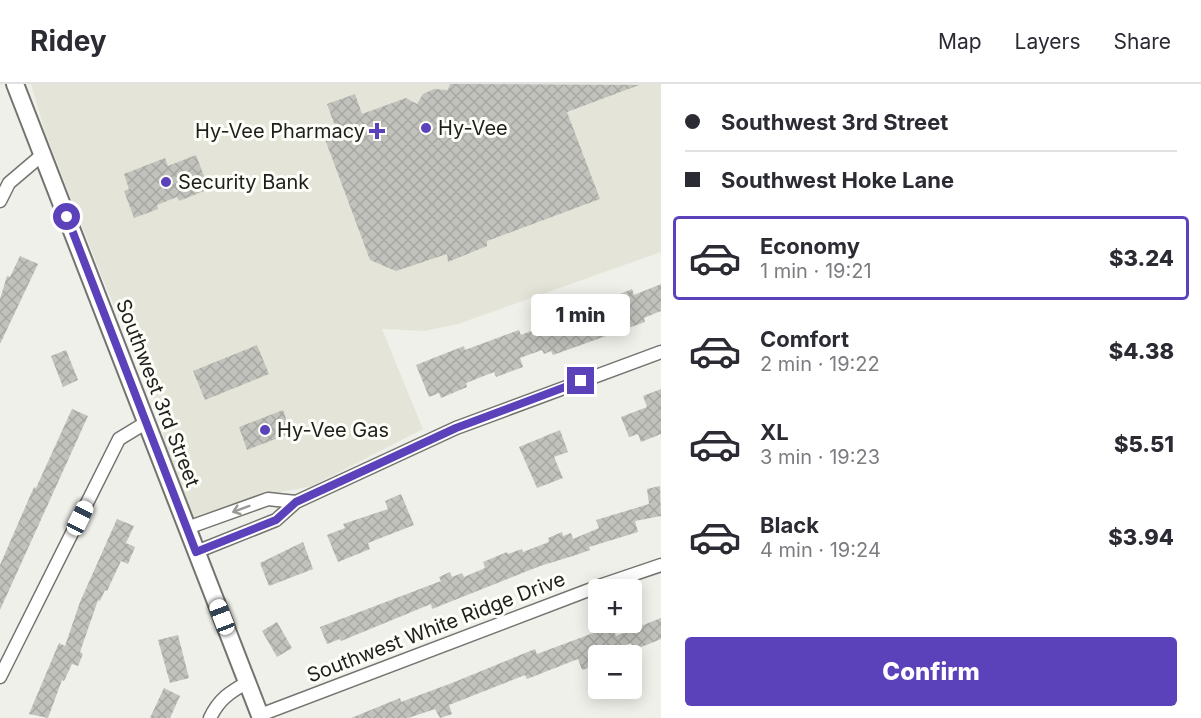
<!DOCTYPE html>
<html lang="en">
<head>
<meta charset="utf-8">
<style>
  body { margin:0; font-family:Inter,sans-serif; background:#f7f7f7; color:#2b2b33; height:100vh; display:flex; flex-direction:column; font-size:22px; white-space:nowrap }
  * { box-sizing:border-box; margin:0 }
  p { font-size:20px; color:#7c7c81 }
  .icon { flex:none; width:33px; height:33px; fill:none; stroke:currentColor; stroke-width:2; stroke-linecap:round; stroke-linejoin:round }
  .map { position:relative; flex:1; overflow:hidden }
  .sheet { display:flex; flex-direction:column; background:#fff; width:540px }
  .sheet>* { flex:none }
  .top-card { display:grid; align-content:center; height:132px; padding:0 24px; background:#fff }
  .tools { position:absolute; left:588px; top:495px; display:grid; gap:12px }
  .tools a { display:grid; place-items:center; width:54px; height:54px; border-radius:6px; background:#fff; box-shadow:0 3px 15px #0003; font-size:30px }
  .end { position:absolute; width:27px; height:27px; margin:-14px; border:8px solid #5b41ba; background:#fff; box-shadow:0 0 0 3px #fff }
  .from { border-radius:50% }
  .bubble { position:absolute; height:42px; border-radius:6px; background:#fff; box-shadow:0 3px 15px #0003; font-size:20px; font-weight:800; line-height:42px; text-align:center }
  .car { position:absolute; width:18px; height:36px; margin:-18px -9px; border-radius:8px; box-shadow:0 0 4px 2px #0007; background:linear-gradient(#fff 24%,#345 0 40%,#fff 0 76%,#345 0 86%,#fff 0) }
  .top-card b { display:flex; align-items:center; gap:21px; height:57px; font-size:22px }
  .top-card b+b { border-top:2px solid #e1e1e2 }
  .top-card i { width:15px; height:15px; background:#2b2b33 }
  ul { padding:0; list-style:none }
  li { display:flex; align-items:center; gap:18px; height:84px; margin:0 12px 9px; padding:0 12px; border:3px solid transparent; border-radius:6px }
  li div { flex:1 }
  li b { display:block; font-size:22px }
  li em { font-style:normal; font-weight:800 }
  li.active { border-color:#5b41ba }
  li>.icon { width:54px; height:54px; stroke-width:1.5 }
  .cta { display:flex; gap:12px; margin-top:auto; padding:12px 24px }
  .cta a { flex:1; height:69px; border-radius:6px; background:#5b41ba; color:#fff; font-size:24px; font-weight:800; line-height:69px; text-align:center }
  header { display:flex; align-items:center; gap:36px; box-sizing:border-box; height:84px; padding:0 30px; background:#fff; border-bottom:2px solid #e1e1e2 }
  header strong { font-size:28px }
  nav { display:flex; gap:33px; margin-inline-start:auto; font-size:21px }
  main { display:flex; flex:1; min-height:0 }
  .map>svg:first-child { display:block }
  .built { fill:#e4e5d8 }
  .building { fill:url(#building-cross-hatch) }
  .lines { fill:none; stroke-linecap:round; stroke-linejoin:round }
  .street-casing { stroke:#73736f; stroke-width:15 }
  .secondary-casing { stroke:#73736f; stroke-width:20 }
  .street { stroke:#fff; stroke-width:12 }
  .secondary { stroke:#fff; stroke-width:16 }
  .oneway { stroke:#9a9a99 }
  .route { stroke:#5b41ba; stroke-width:8 }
  .poi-dot { fill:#5b41ba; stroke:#fdfef8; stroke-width:2 }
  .labels { text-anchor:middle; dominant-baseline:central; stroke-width:6; stroke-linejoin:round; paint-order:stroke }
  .poi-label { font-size:20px; fill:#1e1e1c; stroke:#fdfef8; text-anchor:start }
  .street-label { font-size:20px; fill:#1e1e1c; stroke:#fdfef8 }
</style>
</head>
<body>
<header>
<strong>Ridey</strong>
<nav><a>Map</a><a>Layers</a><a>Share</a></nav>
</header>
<main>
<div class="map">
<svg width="661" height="634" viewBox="0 0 661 634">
  <defs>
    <pattern id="building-cross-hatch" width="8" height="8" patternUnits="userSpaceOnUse" patternTransform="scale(1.5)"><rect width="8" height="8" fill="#c2c2bd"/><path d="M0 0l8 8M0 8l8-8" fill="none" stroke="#a6a6a2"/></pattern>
  </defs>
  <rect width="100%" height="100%" fill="#f0f0eb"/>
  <!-- built -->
  <path class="built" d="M31,0h630v168l-203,72 -33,7 -43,-2 41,100 -111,57 -50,10 -65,23 -10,-6 -8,-15 -24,-96 -51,-120 -59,-150z"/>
  <!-- building -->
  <g class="building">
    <path d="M450,0l189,1 -72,27 33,87 -113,42v5l-39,16 -1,-8 -51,17 -26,-11 -48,-129 13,-5 -8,-22 28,-10 7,20 44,-16 11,6 6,-10 11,-5 14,1z"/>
    <path d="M196,71l13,34 -30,12 -2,-4 -20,8 1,4 -24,9 -10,-27 5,-2 -5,-15 41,-16 3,8z"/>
    <path d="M20,172l18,8 -38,80v-45l7,-23 3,1z"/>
    <path d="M661,200v27l-17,7 1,4 -92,33 -2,-4 -7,3 -2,-4 -22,8 3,9 -27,10 -2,-5 -28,11 1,4 -26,11 -2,-5 -10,4 -13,-32 48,-19 1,4 54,-20 2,5 111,-46 2,6z"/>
    <path d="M257,261l12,29 -64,26 -12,-29z"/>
    <path d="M66,266l12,30 -15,7 -12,-31z"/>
    <path d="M661,305v45l-20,8 -3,-8 -9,3 -8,-20 26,-10 -4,-11z"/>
    <path d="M72,325l16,7 -88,194v-45l34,-78 2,1z"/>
    <path d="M283,326l8,23 -44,17 -8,-23z"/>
    <path d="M560,346l8,22 -14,5 9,21 -26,10 -18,-41z"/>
    <path d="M660,402l1,30 -26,5 3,11 -49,15 1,3 -14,5 -36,11 -108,43 -1,-5 -90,37 -1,-2 -13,5 -7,-17 121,-46 -2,-4 11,-5 2,5 10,-4 2,4 21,-9 -2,-6 24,-10 1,2 14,-5 1,3 26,-10 -1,-4 14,-6 1,4 8,-3 2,6 26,-11 -3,-8 53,-16 -2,-15z"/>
    <path d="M401,410l13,31 -46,18 2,6 -32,13 -11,-27 18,-7 -2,-4 45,-15 -3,-8z"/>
    <path d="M117,435l17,7 -8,17 9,4 -7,17 -7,-3 -14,30 -2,-1 -5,11 -2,-1 -18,52 3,2 -5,12 -6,-2 -8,17 -2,-1 -14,38 -19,-4 30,-71 6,3 15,-44z"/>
    <path d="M303,458l10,27 -44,17 -9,-23z"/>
    <path d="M661,534v21l-27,11 -3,-7 -37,14 3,8 -15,5 -4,-11 -51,20 -2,-4 -76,30 3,9 -12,4 -5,-9 -27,9h-57l49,-20 1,4 51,-19 83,-34 2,5 75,-28 4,10z"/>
    <path d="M277,538l15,26 -15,9 -15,-26z"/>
    <path d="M178,551l11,43 -19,5 -12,-43z"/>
    <path d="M164,604l16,8 -10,22h-20z"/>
  </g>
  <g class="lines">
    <defs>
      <g id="street">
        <path d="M0,117l9,-18 33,-28"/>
        <path d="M187,444l81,-29 28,3"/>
        <path d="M196,468l80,-32 20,-18 160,-74 205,-76"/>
        <path d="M0,593l119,-238 28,-17"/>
        <path d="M260,631l342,-130 59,-20"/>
        <path d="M210,634c9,-19 20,-26 38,-36"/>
      </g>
      <path id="secondary" d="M15,0l246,634"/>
    </defs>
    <!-- street casing -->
    <use href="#street" class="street-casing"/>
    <!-- secondary casing -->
    <use href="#secondary" class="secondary-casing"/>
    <!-- street -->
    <use href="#street" class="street"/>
    <!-- secondary -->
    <use href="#secondary" class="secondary"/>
  </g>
  <!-- one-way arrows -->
  <defs><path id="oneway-shaft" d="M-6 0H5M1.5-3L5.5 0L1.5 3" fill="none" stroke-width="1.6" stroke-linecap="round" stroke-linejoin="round" transform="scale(1.5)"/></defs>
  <use class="oneway" href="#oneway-shaft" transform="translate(241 425) rotate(160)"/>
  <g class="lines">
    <!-- route -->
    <path class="route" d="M67,133l129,335 80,-32 20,-18 160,-74 125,-47"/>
  </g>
  <!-- markers -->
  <g class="poi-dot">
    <circle cx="426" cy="44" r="6"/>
    <path d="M374 38h6v6h6v6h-6v6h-6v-6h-6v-6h6z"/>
    <circle cx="166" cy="98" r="6"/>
    <circle cx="265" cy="346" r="6"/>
  </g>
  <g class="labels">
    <!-- poi labels -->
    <g class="poi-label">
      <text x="438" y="44">Hy-Vee</text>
      <text x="365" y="47" text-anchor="end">Hy-Vee Pharmacy</text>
      <text x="178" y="98">Security Bank</text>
      <text x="277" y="346">Hy-Vee Gas</text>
    </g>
    <!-- street labels -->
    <g class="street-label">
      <text transform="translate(158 309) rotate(69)">Southwest 3rd Street</text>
      <text transform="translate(436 543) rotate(-21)">Southwest White Ridge Drive</text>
    </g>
  </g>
</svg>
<div class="tools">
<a>+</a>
<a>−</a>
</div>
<i class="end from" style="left:67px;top:133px"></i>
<i class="end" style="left:581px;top:297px"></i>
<div class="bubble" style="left:531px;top:210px;width:99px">1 min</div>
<i class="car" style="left:80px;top:434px;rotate:26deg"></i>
<i class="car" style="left:222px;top:533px;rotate:339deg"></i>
</div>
<section class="sheet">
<div class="top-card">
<b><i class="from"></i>Southwest 3rd Street</b>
<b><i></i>Southwest Hoke Lane</b>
</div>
<ul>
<li class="active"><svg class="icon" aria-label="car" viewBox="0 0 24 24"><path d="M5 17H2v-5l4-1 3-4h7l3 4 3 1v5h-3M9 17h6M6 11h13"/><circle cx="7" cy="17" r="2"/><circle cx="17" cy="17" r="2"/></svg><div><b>Economy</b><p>1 min · 19:21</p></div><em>$3.24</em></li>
<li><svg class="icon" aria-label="car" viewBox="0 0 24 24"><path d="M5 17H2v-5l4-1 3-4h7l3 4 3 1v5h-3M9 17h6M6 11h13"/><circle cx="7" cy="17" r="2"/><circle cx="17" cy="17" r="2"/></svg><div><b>Comfort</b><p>2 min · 19:22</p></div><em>$4.38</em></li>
<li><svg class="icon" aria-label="car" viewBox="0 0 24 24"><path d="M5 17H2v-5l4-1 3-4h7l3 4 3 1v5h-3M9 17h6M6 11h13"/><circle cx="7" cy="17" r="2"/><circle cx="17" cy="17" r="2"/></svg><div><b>XL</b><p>3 min · 19:23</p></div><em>$5.51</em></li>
<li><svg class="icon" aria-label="car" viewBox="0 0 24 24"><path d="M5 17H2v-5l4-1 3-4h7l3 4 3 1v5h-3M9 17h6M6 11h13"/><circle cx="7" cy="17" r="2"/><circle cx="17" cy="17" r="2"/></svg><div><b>Black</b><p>4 min · 19:24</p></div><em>$3.94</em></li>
</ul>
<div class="cta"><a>Confirm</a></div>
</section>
</main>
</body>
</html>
